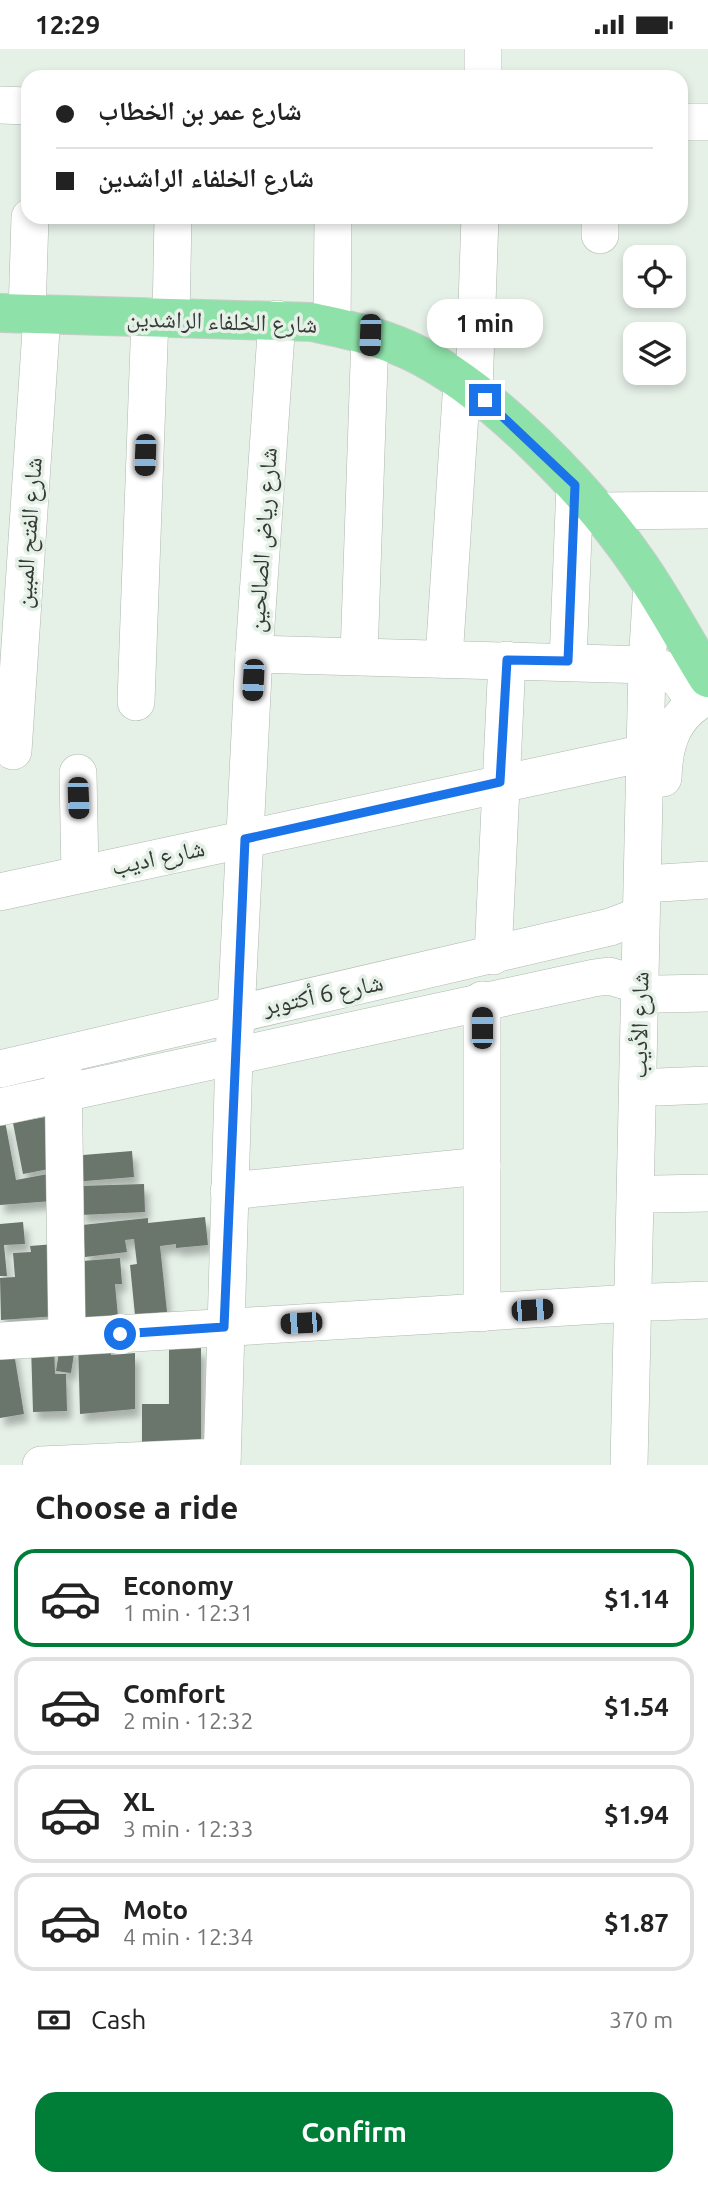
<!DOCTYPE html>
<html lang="en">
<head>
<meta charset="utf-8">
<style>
  body { margin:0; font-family:Ubuntu,"Noto Naskh Arabic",sans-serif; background:#f6f6f6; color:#222; height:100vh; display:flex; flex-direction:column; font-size:26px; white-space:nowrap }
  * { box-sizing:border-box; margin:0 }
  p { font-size:23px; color:#767676 }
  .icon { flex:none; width:38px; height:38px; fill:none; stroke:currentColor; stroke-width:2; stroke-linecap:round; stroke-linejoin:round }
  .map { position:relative; height:1416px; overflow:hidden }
  .details { display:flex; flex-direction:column; background:#fff; flex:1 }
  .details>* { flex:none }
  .banner { position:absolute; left:21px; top:21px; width:667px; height:154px; border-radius:21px; box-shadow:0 4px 10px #0003; display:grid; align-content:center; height:154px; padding:0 35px; background:#fff }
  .tools { position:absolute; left:623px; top:196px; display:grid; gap:14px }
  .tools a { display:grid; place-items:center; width:63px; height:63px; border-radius:14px; background:#fff; box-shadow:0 4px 10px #0003; font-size:35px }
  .end { position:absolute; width:32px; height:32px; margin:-16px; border:9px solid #1a73e8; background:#fff; box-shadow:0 0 0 4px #fff }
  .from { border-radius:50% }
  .bubble { position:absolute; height:49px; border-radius:21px; background:#fff; box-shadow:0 4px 10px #0003; font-size:23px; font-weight:700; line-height:49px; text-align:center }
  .car { position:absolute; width:21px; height:42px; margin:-21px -10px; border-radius:9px; box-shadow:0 0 5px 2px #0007; background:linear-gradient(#222 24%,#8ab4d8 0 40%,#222 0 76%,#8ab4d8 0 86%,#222 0) }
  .banner b { display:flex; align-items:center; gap:24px; height:66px; font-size:26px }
  .banner b+b { border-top:2px solid #e0e0e0 }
  .banner i { width:18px; height:18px; background:#222 }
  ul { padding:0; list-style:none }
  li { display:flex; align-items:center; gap:21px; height:98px; margin:0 14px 10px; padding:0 21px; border:4px solid #e0e0e0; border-radius:21px }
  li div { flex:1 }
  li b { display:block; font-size:26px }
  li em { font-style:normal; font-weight:700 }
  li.on { border-color:#007e37 }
  li>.icon { width:63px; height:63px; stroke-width:1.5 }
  h2 { padding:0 35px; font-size:32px; line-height:84px }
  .pay { display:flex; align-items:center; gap:18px; height:77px; padding:0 35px; font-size:26px }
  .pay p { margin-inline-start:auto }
  .primary-button { display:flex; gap:14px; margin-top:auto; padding:14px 35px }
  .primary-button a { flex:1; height:80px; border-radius:21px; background:#007e37; color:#fff; font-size:28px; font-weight:700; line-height:80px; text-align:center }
  .status { display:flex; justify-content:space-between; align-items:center; height:49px; padding:0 35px; background:#fff; direction:ltr }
  .status svg { height:19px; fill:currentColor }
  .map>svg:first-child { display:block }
  .building { fill:#6b746c; filter:url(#shadow) }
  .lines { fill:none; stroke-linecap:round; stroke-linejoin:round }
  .minor-casing { stroke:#aeb8af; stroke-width:38 }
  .major-casing { stroke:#cbcccb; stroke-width:40 }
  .minor { stroke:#fff; stroke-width:37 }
  .major { stroke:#8ee1a8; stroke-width:38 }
  .route { stroke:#1a73e8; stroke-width:9 }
  .labels { text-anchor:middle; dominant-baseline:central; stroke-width:7; stroke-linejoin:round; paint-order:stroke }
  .street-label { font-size:24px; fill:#363a36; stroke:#e5f0e7 }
</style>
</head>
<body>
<div class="status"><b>12:29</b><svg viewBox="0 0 49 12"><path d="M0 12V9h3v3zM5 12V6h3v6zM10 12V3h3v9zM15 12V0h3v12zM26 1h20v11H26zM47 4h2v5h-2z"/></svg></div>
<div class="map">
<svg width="708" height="1416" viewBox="0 0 708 1416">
  <defs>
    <filter id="shadow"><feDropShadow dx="4.5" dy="8" stdDeviation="3.5" flood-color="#0004"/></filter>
  </defs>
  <rect width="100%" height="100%" fill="#e5f0e7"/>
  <!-- building -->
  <g class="building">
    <path d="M45,1068l9,51 -31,6 -10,-51z"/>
    <path d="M5,1072l11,59 32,-6 4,27 -52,4v-83z"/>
    <path d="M132,1102l2,26 -61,5 -2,-26z"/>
    <path d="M144,1135l1,28 -64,3 -1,-29z"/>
    <path d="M205,1168l3,28 -32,3v-4l-16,2 7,66 -32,3 -5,-50 7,-1 -3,-25 -9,1 2,12 -42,5 -3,-32 66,-7v5z"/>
    <path d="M23,1173l2,22 -21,1 3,31h-7v-52z"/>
    <path d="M55,1195l2,72 -56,4 -1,-42 15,-1 -2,-24 18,-1 -1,-6z"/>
    <path d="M120,1209l2,26h-7l3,33 -43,4 -5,-59z"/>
    <path d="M110,1291l1,15 24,-2v56l-55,5 -2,-73z"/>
    <path d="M31,1296h23l1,29h11l1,37 -34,1z"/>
    <path d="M60,1296l15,2 -4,26 -15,-2z"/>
    <path d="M13,1298l11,67 -24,4v-69z"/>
    <path d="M201,1299v104h-59v-48h27v-55z"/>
  </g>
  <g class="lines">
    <defs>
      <g id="minor">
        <path d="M483,28v-28"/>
        <path d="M0,56l28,1"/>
        <path d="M681,73h27"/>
        <path d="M600,186v-18"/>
        <path d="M27,265l3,-97"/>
        <path d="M171,269l2,-101"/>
        <path d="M332,277l1,-109"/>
        <path d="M474,342l6,-174"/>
        <path d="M597,462l111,-1"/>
        <path d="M254,605l393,11c24,3 39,16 45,40"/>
        <path d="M359,607l11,-321"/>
        <path d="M444,610l18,-277"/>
        <path d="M568,612l7,-176"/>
        <path d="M136,653l14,-385"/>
        <path d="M13,702l29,-436"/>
        <path d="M78,724l2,101"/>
        <path d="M663,729c1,-37 11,-65 45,-82"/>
        <path d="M661,834l47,-3"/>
        <path d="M0,843l645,-139"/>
        <path d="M493,907l14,-296"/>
        <path d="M659,945l49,-1"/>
        <path d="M63,1019l4,269"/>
        <path d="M0,1020l610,-142 24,-9 7,-8"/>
        <path d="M658,1038l50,-2"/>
        <path d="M0,1058l594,-129 15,-2 31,9"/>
        <path d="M229,1142l253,-25"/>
        <path d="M656,1145l52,-1"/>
        <path d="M653,1253l55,-2"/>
        <path d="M482,1264v-313"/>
        <path d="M0,1292l633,-38"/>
        <path d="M41,1416l181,-8"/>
        <path d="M222,1416l12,-410 20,-401 23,-335"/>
        <path d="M629,1416l18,-800 5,-81"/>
      </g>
      <path id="major" d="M0,264l312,9c33,7 65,14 96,28 80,36 182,143 231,215 25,36 46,76 69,113"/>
    </defs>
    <!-- minor casing -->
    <use href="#minor" class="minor-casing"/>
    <!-- major casing -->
    <use href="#major" class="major-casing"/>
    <!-- minor -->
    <use href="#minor" class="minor"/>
    <!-- major -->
    <use href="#major" class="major"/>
  </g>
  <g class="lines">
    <!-- route -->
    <path class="route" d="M120,1285l104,-7 21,-488 255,-57 7,-122 61,1 7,-176 -90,-85"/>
  </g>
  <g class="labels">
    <!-- street labels -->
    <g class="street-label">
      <text transform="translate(222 272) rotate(2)">شارع الخلفاء الراشدين</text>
      <text transform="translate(28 484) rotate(-86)">شارع الفتح المبين</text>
      <text transform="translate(262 491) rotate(-86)">شارع رياض الصالحين</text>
      <text transform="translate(158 808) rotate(-12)">شارع اديب</text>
      <text transform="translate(323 945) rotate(-12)">شارع 6 أكتوبر</text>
      <text transform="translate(639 976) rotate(-89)">شارع الأديب</text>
    </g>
  </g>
</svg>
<div class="tools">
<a><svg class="icon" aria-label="locate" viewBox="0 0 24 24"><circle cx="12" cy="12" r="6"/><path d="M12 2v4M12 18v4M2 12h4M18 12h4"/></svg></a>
<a><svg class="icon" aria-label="layers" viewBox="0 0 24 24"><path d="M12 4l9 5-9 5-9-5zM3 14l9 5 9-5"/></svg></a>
</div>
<i class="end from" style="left:120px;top:1285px"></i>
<i class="end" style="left:485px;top:351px"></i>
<div class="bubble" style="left:427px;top:250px;width:116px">1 min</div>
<i class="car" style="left:370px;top:286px;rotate:182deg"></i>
<i class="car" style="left:145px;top:406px;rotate:182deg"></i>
<i class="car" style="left:253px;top:631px;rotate:183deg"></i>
<i class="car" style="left:78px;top:749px;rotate:178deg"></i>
<i class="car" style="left:482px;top:979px;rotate:0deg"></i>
<i class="car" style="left:532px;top:1261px;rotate:86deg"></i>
<i class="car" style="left:301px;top:1274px;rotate:267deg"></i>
<div class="banner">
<b><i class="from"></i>شارع عمر بن الخطاب</b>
<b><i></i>شارع الخلفاء الراشدين</b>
</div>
</div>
<section class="details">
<h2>Choose a ride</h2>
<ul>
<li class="on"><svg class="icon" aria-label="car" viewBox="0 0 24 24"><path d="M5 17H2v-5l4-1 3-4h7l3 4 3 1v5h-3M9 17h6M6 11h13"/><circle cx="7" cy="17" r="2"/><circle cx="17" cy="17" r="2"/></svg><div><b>Economy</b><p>1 min · 12:31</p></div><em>$1.14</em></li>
<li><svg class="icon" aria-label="car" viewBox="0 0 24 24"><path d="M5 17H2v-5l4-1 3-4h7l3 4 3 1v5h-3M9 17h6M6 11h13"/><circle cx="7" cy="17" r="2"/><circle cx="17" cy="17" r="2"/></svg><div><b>Comfort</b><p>2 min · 12:32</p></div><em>$1.54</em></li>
<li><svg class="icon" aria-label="car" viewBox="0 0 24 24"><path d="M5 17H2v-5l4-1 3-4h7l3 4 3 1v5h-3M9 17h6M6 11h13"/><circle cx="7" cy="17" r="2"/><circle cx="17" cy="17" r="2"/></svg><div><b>XL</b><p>3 min · 12:33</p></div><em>$1.94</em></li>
<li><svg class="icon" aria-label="car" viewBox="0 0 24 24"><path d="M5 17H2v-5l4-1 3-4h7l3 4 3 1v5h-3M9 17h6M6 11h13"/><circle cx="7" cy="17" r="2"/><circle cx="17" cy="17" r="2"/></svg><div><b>Moto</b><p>4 min · 12:34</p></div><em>$1.87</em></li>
</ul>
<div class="pay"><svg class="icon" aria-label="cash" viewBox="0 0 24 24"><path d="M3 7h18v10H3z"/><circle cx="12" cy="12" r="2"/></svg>Cash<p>370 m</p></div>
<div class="primary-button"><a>Confirm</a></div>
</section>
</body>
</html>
